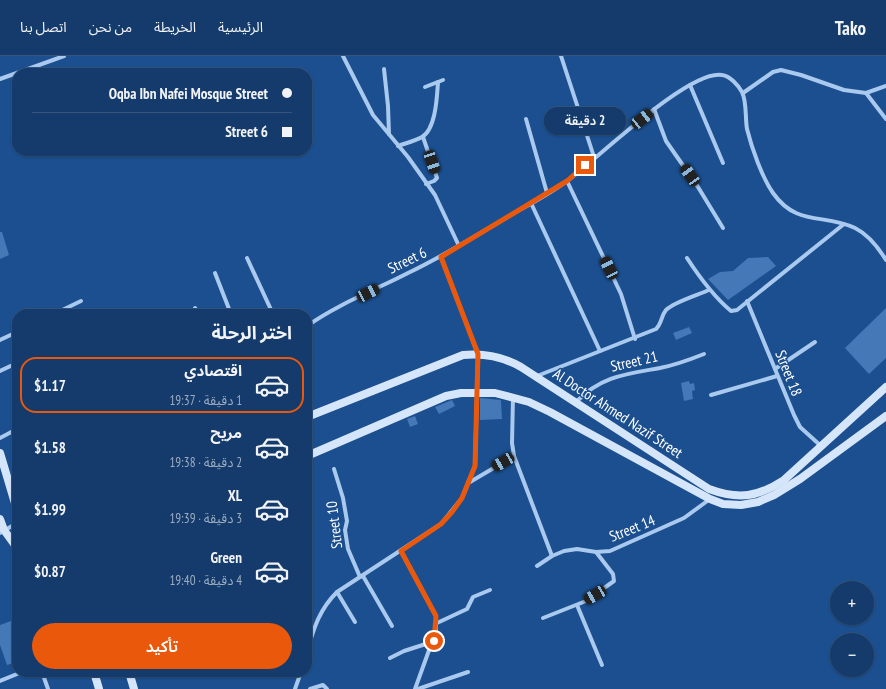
<!DOCTYPE html>
<html lang="ar">
<head>
<meta charset="utf-8">
<style>
  body { margin:0; font-family:"PT Sans Narrow","Noto Sans Arabic",sans-serif; background:#1d4271; color:#f1f3f6; direction:rtl; height:100vh; display:flex; flex-direction:column; font-size:15px; white-space:nowrap }
  * { box-sizing:border-box; margin:0 }
  p { font-size:13px; color:#9dadc1 }
  .icon { flex:none; width:22px; height:22px; fill:none; stroke:currentColor; stroke-width:2; stroke-linecap:round; stroke-linejoin:round }
  .map { position:relative; flex:1; overflow:hidden; direction:ltr }
  .details { position:absolute; left:12px; top:253px; width:300px; height:368px; display:flex; flex-direction:column; background:#143b6b; border-radius:16px; box-shadow:0 1px 3px #0004,0 0 0 1px #33557e; direction:rtl }
  .details>* { flex:none }
  .banner { position:absolute; left:12px; top:12px; width:300px; height:88px; border-radius:16px; box-shadow:0 1px 3px #0004,0 0 0 1px #33557e; direction:rtl; display:grid; align-content:center; height:88px; padding:0 20px; background:#143b6b }
  .fabs { position:absolute; left:830px; top:525px; display:grid; gap:8px }
  .fabs a { display:grid; place-items:center; width:44px; height:44px; border-radius:50%; background:#143b6b; box-shadow:0 1px 3px #0004,0 0 0 1px #33557e; font-size:20px }
  .end { position:absolute; width:18px; height:18px; margin:-9px; border:5px solid #ea580c; background:#fff; box-shadow:0 0 0 2px #fff }
  .from { border-radius:50% }
  .bubble { position:absolute; height:28px; border-radius:14px; background:#143b6b; box-shadow:0 1px 3px #0004,0 0 0 1px #33557e; font-size:13px; font-weight:600; line-height:28px; text-align:center; direction:rtl }
  .car { position:absolute; width:12px; height:24px; margin:-12px -6px; border-radius:5px; box-shadow:0 0 3px 1px #0007; background:linear-gradient(#222 24%,#8ab4d8 0 40%,#222 0 76%,#8ab4d8 0 86%,#222 0) }
  .banner b { display:flex; align-items:center; gap:14px; height:38px; font-size:15px }
  .banner b+b { border-top:1px solid #33557e }
  .banner i { width:10px; height:10px; background:#f1f3f6 }
  ul { padding:0; list-style:none }
  li { display:flex; align-items:center; gap:12px; height:56px; margin:0 8px 6px; padding:0 12px; border:2px solid transparent; border-radius:16px }
  li div { flex:1 }
  li b { display:block; font-size:15px }
  li em { font-style:normal; font-weight:600 }
  li.active { border-color:#ea580c }
  li>.icon { width:36px; height:36px; stroke-width:1.5 }
  h2 { padding:0 20px; font-size:18px; line-height:48px }
  .primary-button { display:flex; gap:8px; margin-top:auto; padding:8px 20px }
  .primary-button a { flex:1; height:46px; border-radius:24px; background:#ea580c; color:#fff; font-size:16px; font-weight:600; line-height:46px; text-align:center }
  header { display:flex; align-items:center; gap:24px; box-sizing:border-box; height:56px; padding:0 20px; background:#143b6b; border-bottom:1px solid #33557e }
  header strong { font-size:19px }
  nav { display:flex; gap:22px; margin-inline-start:auto; font-size:14px }
  .map>svg:first-child { display:block }
  .building { fill:#4478b7 }
  .lines { fill:none; stroke-linecap:round; stroke-linejoin:round }
  .street { stroke:#a9c9ee; stroke-width:4 }
  .secondary { stroke:#d6e6fa; stroke-width:8 }
  .route { stroke:#ea580c; stroke-width:5 }
  .labels { text-anchor:middle; dominant-baseline:central; stroke-width:3; stroke-linejoin:round; paint-order:stroke }
  .street-label { font-size:15px; fill:#fff; stroke:#1b4f8f }
</style>
</head>
<body>
<header>
<strong>Tako</strong>
<nav><a>الرئيسية</a><a>الخريطة</a><a>من نحن</a><a>اتصل بنا</a></nav>
</header>
<div class="map">
<svg width="886" height="633" viewBox="0 0 886 633">
  <rect width="100%" height="100%" fill="#1b4f8f"/>
  <!-- building -->
  <g class="building">
    <path d="M0,176h2l7,23 -9,4z"/>
    <path d="M768,201l8,9 -48,34 -20,-21 12,-7 13,-1 15,-13z"/>
    <path d="M886,252v50l-17,16 -24,-26z"/>
    <path d="M689,271l3,6 -16,7 -3,-7z"/>
    <path d="M689,325l1,3 4,-1 1,7 -3,1 1,8 -9,2 -3,-18z"/>
    <path d="M480,342l21,2 1,19 -22,1z"/>
    <path d="M452,344l3,6 -16,8 -4,-7z"/>
    <path d="M415,360l3,8 -8,3 -3,-8z"/>
    <path d="M11,565l6,17v24l-10,3 -7,-20v-20z"/>
  </g>
  <g class="lines">
    <!-- street -->
    <g class="street">
      <path d="M343,0l30,59 35,42 27,38 24,51"/>
      <path d="M561,0l33,101"/>
      <path d="M384,13l4,37 1,28"/>
      <path d="M0,23l64,-23"/>
      <path d="M690,29l33,78"/>
      <path d="M425,31l18,-7"/>
      <path d="M743,37l30,-21 8,-2 20,5 43,15 22,3 20,26"/>
      <path d="M866,37l20,-7"/>
      <path d="M654,53l12,32 32,46 25,41"/>
      <path d="M526,63l21,74"/>
      <path d="M423,81l14,41 -3,3 -8,3"/>
      <path d="M398,90c8,-3 17,-5 24,-9 14,-8 15,-41 16,-55"/>
      <path d="M567,125l54,113 14,45"/>
      <path d="M531,147l69,148"/>
      <path d="M247,202l26,56"/>
      <path d="M687,202c13,20 26,38 44,53l6,-1 107,-86"/>
      <path d="M215,217l16,41"/>
      <path d="M747,245l47,114 6,12 21,19"/>
      <path d="M195,252l3,6"/>
      <path d="M54,258l27,-13"/>
      <path d="M307,270c31,-22 68,-36 101,-53 36,-17 69,-38 103,-58 19,-11 39,-21 56,-34 29,-21 122,-112 155,-106 8,1 16,10 20,17 5,10 3,26 5,37 5,20 15,48 26,64 24,34 51,20 82,35 14,7 23,19 31,32"/>
      <path d="M0,284l17,-8"/>
      <path d="M775,313l40,-27"/>
      <path d="M0,315l17,-8"/>
      <path d="M537,320l119,-47c6,-6 5,-13 10,-19 8,-8 32,-15 43,-20"/>
      <path d="M711,339l66,-19"/>
      <path d="M513,341l-1,46 2,13 38,100"/>
      <path d="M576,346c25,-26 50,-28 84,-34 15,-3 29,-8 44,-14"/>
      <path d="M0,382l17,-9"/>
      <path d="M334,413l9,29 4,23 -2,9 3,19 12,28"/>
      <path d="M470,426l44,-26"/>
      <path d="M0,477l17,-10"/>
      <path d="M537,510l15,-10 12,-5 13,-2 19,3 14,-1 74,-33 26,-19"/>
      <path d="M363,520l29,50"/>
      <path d="M17,536v8"/>
      <path d="M337,536l18,30"/>
      <path d="M577,549l25,60"/>
      <path d="M543,562l43,-17 28,-20 -1,-7 -17,-22"/>
      <path d="M437,567l30,-14 6,-12 17,-7"/>
      <path d="M307,595c7,-23 12,-41 30,-59l104,-68 21,-26 13,-32 3,-112 -37,-97"/>
      <path d="M390,602l14,-7 28,-9 4,-4v-22l-35,-65"/>
      <path d="M42,616l6,17"/>
      <path d="M0,625l22,-9"/>
      <path d="M295,633l6,-17"/>
      <path d="M310,633l13,-4 4,4"/>
      <path d="M415,633l17,-47"/>
      <path d="M418,633l50,-17"/>
    </g>
    <!-- secondary -->
    <g class="secondary">
      <path d="M307,361l156,-62c21,-2 39,1 58,12l188,122c30,11 49,8 75,-9l102,-93"/>
      <path d="M0,397l17,57"/>
      <path d="M307,400l139,-60 15,-3h34l34,9 21,10 160,87 13,5 18,1 17,-3 16,-7 26,-16 86,-63"/>
      <path d="M0,463l4,11 13,18"/>
      <path d="M94,616l5,17"/>
      <path d="M129,616l5,17"/>
    </g>
  </g>
  <g class="lines">
    <!-- route -->
    <path class="route" d="M434,585l2,-25 -35,-65 40,-27 11,-12 10,-14 13,-32 3,-112 -37,-97 126,-76 18,-16"/>
  </g>
  <g class="labels">
    <!-- street labels -->
    <g class="street-label">
      <text transform="translate(407 204) rotate(-26)">Street 6</text>
      <text transform="translate(634 305) rotate(-13)">Street 21</text>
      <text transform="translate(789 317) rotate(68)">Street 18</text>
      <text transform="translate(618 357) rotate(33)">Al Doctor Ahmed Nazif Street</text>
      <text transform="translate(334 469) rotate(-97)">Street 10</text>
      <text transform="translate(632 472) rotate(-22)">Street 14</text>
    </g>
  </g>
</svg>
<div class="fabs">
<a>+</a>
<a>−</a>
</div>
<i class="end from" style="left:434px;top:585px"></i>
<i class="end" style="left:585px;top:109px"></i>
<div class="bubble" style="left:544px;top:51px;width:82px">2 دقيقة</div>
<i class="car" style="left:642px;top:63px;rotate:52deg"></i>
<i class="car" style="left:432px;top:106px;rotate:161deg"></i>
<i class="car" style="left:690px;top:119px;rotate:325deg"></i>
<i class="car" style="left:609px;top:212px;rotate:334deg"></i>
<i class="car" style="left:368px;top:237px;rotate:64deg"></i>
<i class="car" style="left:503px;top:406px;rotate:240deg"></i>
<i class="car" style="left:595px;top:539px;rotate:240deg"></i>
<div class="banner">
<b><i class="from"></i>Oqba Ibn Nafei Mosque Street</b>
<b><i></i>Street 6</b>
</div>
<section class="details">
<h2>اختر الرحلة</h2>
<ul>
<li class="active"><svg class="icon" aria-label="car" viewBox="0 0 24 24"><path d="M5 17H2v-5l4-1 3-4h7l3 4 3 1v5h-3M9 17h6M6 11h13"/><circle cx="7" cy="17" r="2"/><circle cx="17" cy="17" r="2"/></svg><div><b>اقتصادي</b><p>1 دقيقة · 19:37</p></div><em>$1.17</em></li>
<li><svg class="icon" aria-label="car" viewBox="0 0 24 24"><path d="M5 17H2v-5l4-1 3-4h7l3 4 3 1v5h-3M9 17h6M6 11h13"/><circle cx="7" cy="17" r="2"/><circle cx="17" cy="17" r="2"/></svg><div><b>مريح</b><p>2 دقيقة · 19:38</p></div><em>$1.58</em></li>
<li><svg class="icon" aria-label="car" viewBox="0 0 24 24"><path d="M5 17H2v-5l4-1 3-4h7l3 4 3 1v5h-3M9 17h6M6 11h13"/><circle cx="7" cy="17" r="2"/><circle cx="17" cy="17" r="2"/></svg><div><b>XL</b><p>3 دقيقة · 19:39</p></div><em>$1.99</em></li>
<li><svg class="icon" aria-label="car" viewBox="0 0 24 24"><path d="M5 17H2v-5l4-1 3-4h7l3 4 3 1v5h-3M9 17h6M6 11h13"/><circle cx="7" cy="17" r="2"/><circle cx="17" cy="17" r="2"/></svg><div><b>Green</b><p>4 دقيقة · 19:40</p></div><em>$0.87</em></li>
</ul>
<div class="primary-button"><a>تأكيد</a></div>
</section>
</div>
</body>
</html>
